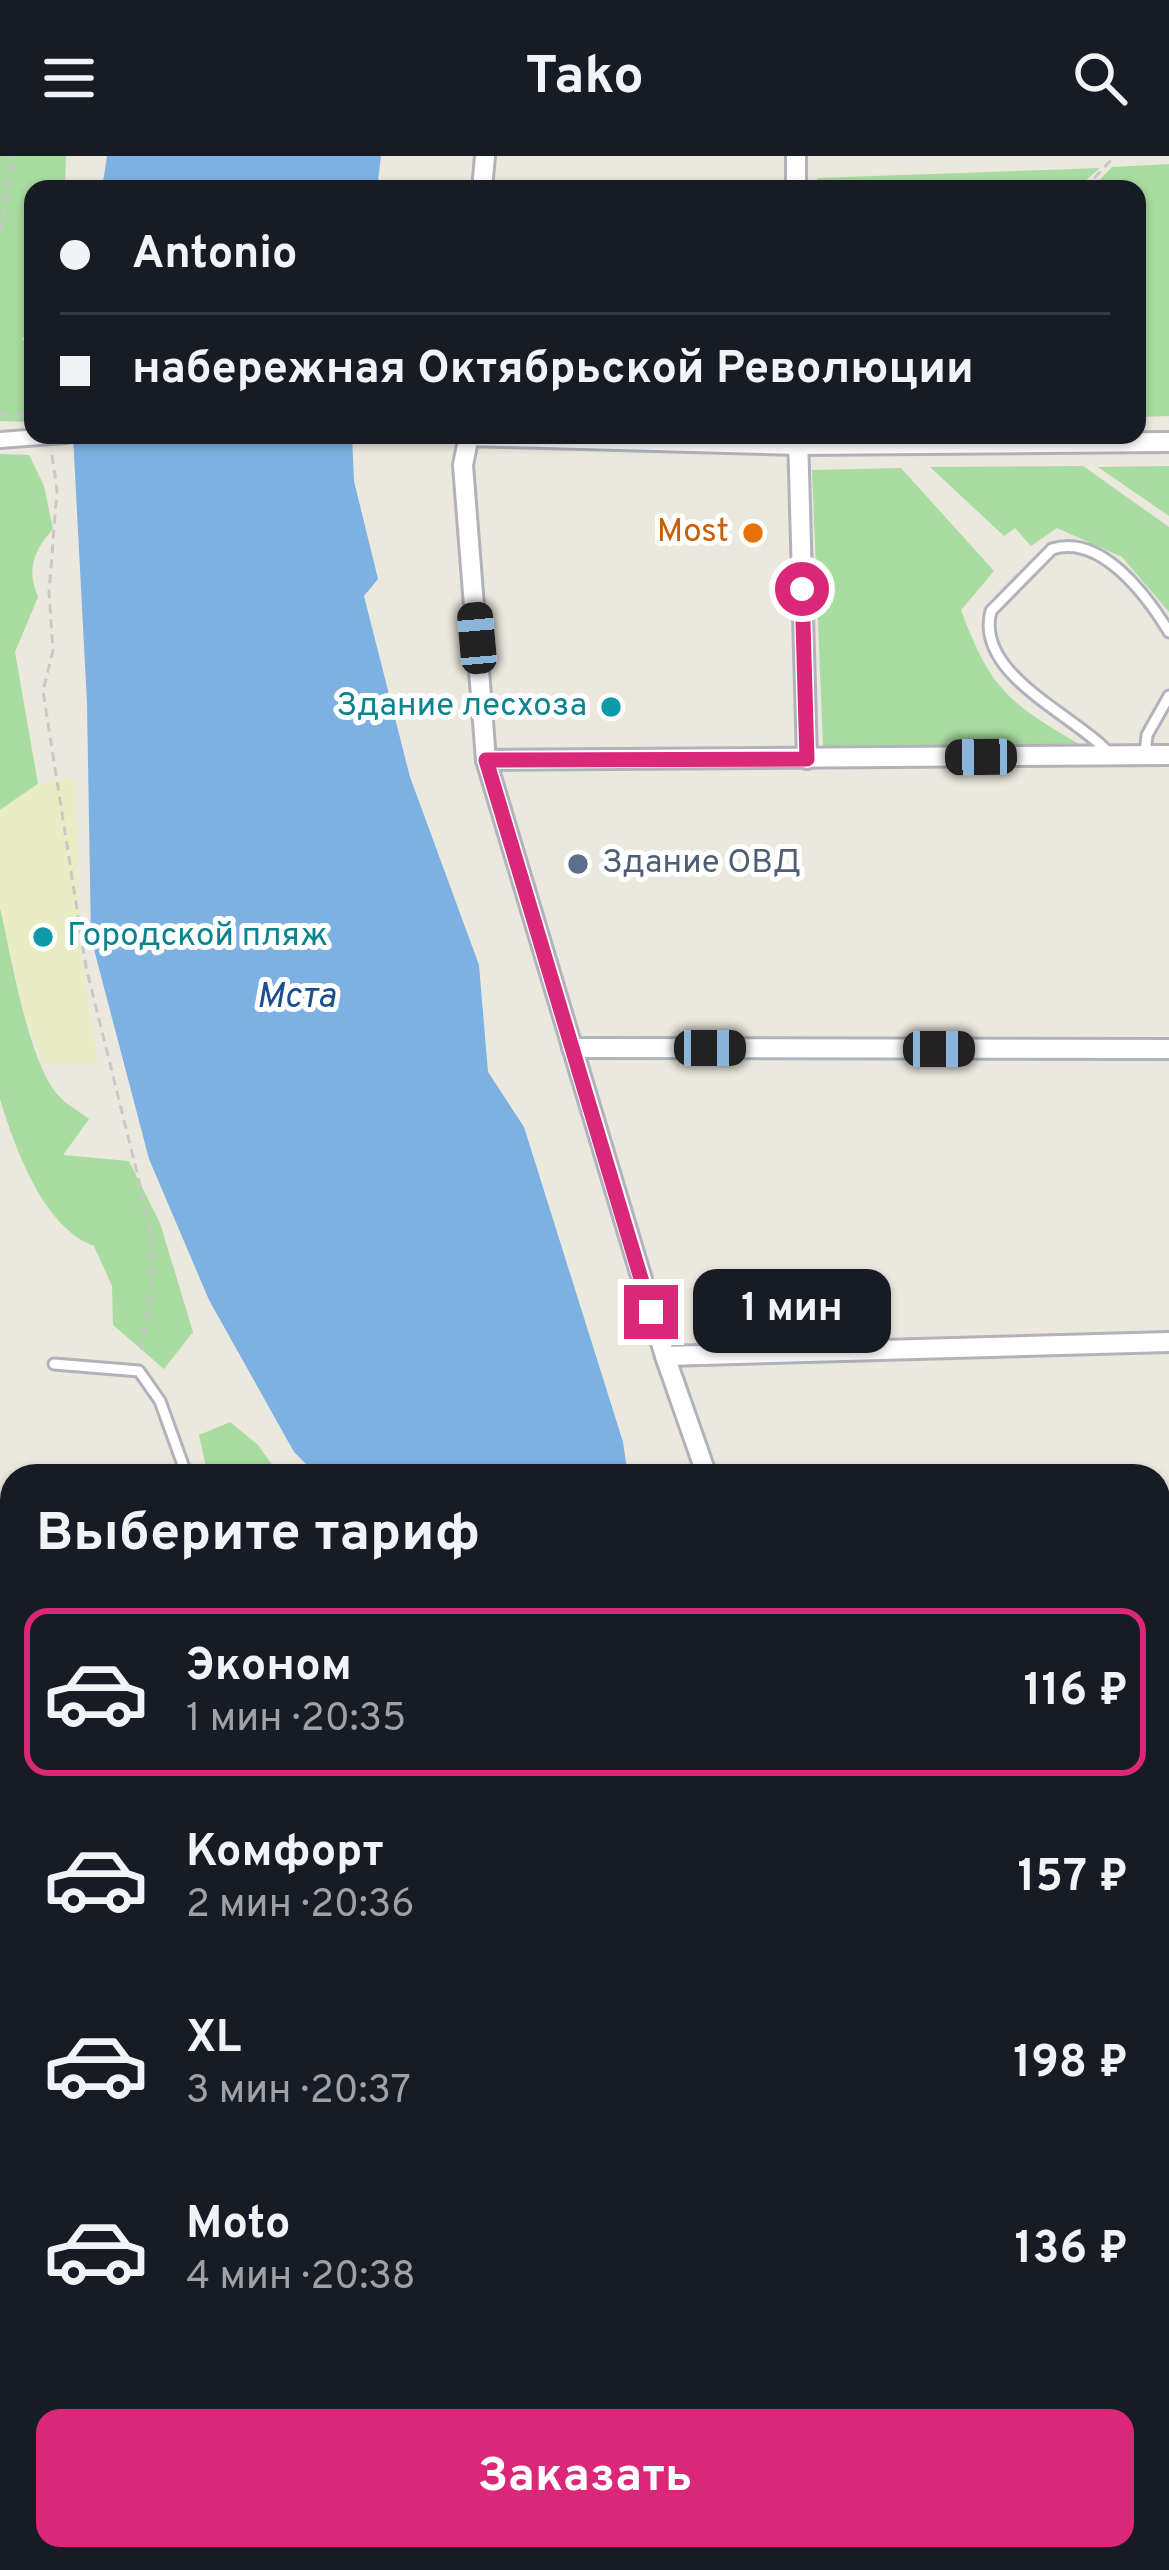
<!DOCTYPE html>
<html lang="ru">
<head>
<meta charset="utf-8">
<style>
  body { margin:0; font-family:Overpass,sans-serif; background:#242831; color:#f1f3f6; height:100vh; display:flex; flex-direction:column; font-size:45px; white-space:nowrap }
  * { box-sizing:border-box; margin:0 }
  p { font-size:39px; color:#9ea1a6 }
  .icon { flex:none; width:66px; height:66px; fill:none; stroke:currentColor; stroke-width:2; stroke-linecap:round; stroke-linejoin:round }
  .map { position:relative; flex:1; overflow:hidden }
  .side { position:absolute; left:0px; top:1308px; width:1170px; height:1107px; display:flex; flex-direction:column; background:#171b24; border-radius:36px 36px 0 0; box-shadow:0 3px 9px #0004 }
  .side>* { flex:none }
  .banner { position:absolute; left:24px; top:24px; width:1122px; height:264px; border-radius:24px; box-shadow:0 3px 9px #0004; display:grid; align-content:center; height:264px; padding:0 36px; background:#171b24 }
  .end { position:absolute; width:54px; height:54px; margin:-27px; border:15px solid #db2777; background:#fff; box-shadow:0 0 0 6px #fff }
  .from { border-radius:50% }
  .bubble { position:absolute; height:84px; border-radius:24px; background:#171b24; box-shadow:0 3px 9px #0004; font-size:39px; font-weight:700; line-height:84px; text-align:center }
  .car { position:absolute; width:36px; height:72px; margin:-36px -18px; border-radius:15px; box-shadow:0 0 9px 3px #0007; background:linear-gradient(#222 24%,#8ab4d8 0 40%,#222 0 76%,#8ab4d8 0 86%,#222 0) }
  .banner b { display:flex; align-items:center; gap:42px; height:114px; font-size:45px }
  .banner b+b { border-top:3px solid #363941 }
  .banner i { width:30px; height:30px; background:#f1f3f6 }
  ul { padding:0; list-style:none }
  li { display:flex; align-items:center; gap:36px; height:168px; margin:0 24px 18px; padding:0 12px; border:6px solid transparent; border-radius:24px }
  li div { flex:1 }
  li b { display:block; font-size:45px }
  li em { font-style:normal; font-weight:700 }
  li.active { border-color:#db2777 }
  li>.icon { width:108px; height:108px; stroke-width:1.5 }
  h2 { padding:0 36px; font-size:54px; line-height:144px }
  .primary-button { display:flex; gap:24px; margin-top:auto; padding:24px 36px }
  .primary-button a { flex:1; height:138px; border-radius:24px; background:#db2777; color:#fff; font-size:48px; font-weight:700; line-height:138px; text-align:center }
  header { display:flex; justify-content:space-between; align-items:center; height:156px; padding:0 36px; background:#171b24; font-size:54px; font-weight:700 }
  .map>svg:first-child { display:block }
  .green { fill:#a8dca0 }
  .sand { fill:#eaedc4 }
  .water { fill:#7cb1e2 }
  .lines { fill:none; stroke-linecap:round; stroke-linejoin:round }
  .service-casing { stroke:#b2b2bd; stroke-width:15 }
  .pedestrian-casing { stroke:#b2b2bd; stroke-width:20 }
  .minor-casing { stroke:#b2b2bd; stroke-width:24 }
  .path { stroke:#c8c8c8; stroke-width:3; stroke-dasharray:9 6; stroke-linecap:butt }
  .service { stroke:#fff; stroke-width:9 }
  .pedestrian { stroke:#fff; stroke-width:14 }
  .minor { stroke:#fff; stroke-width:18 }
  .route { stroke:#db2777; stroke-width:15 }
  .food-dot { fill:#e8710a; stroke:#fff; stroke-width:4.5 }
  .culture-dot { fill:#0f9aa8; stroke:#fff; stroke-width:4.5 }
  .service-dot { fill:#5c6f8a; stroke:#fff; stroke-width:4.5 }
  .labels { text-anchor:middle; dominant-baseline:central; stroke-width:10; stroke-linejoin:round; paint-order:stroke }
  .food-label { font-size:33px; fill:#c56008; stroke:#fff; text-anchor:end }
  .culture-label { font-size:33px; fill:#0d838f; stroke:#fff; text-anchor:end }
  .service-label { font-size:33px; fill:#4e5e75; stroke:#fff; text-anchor:start }
  .water-label { font-size:36px; font-style:italic; fill:#1b4e8e; stroke:#fff }
</style>
</head>
<body>
<header><svg class="icon" aria-label="menu" viewBox="0 0 24 24"><path d="M4 6h16M4 12h16M4 18h16"/></svg>Tako<svg class="icon" aria-label="search" viewBox="0 0 24 24"><circle cx="10" cy="10" r="6"/><path d="M15 15l6 6"/></svg></header>
<div class="map">
<svg width="1169" height="2414" viewBox="0 0 1169 2414">
  <rect width="100%" height="100%" fill="#ebe8de"/>
  <!-- green -->
  <g class="green">
    <path d="M0,0h66l-1,33h-32v145l-12,5 12,5 -1,78 -32,-1z"/>
    <path d="M1169,8v252l-32,1v-228h-46l21,-22z"/>
    <path d="M1100,12l-24,21h-260l1,-11z"/>
    <path d="M0,298l29,1 15,31 9,43c-19,21 -27,40 -15,68l-23,55 23,132 -38,26z"/>
    <path d="M1083,310l86,61v85l-47,-55 -65,-29 -26,18 -16,-18 -11,8 -74,-69z"/>
    <path d="M1169,310v50l-71,-49z"/>
    <path d="M901,312l93,103 -33,39c30,82 51,95 125,138l-263,-1 -11,-277z"/>
    <path d="M0,751c10,44 29,159 59,189 8,9 21,16 30,23l-26,36 66,6 31,62 33,109 -29,37 -51,-44 -1,-39 -18,-40c-51,-19 -79,-98 -94,-147z"/>
    <path d="M230,1266l28,23 22,31h-72l-9,-41z"/>
    <path d="M213,2403h392l-2,11h-383z"/>
  </g>
  <!-- sand -->
  <path class="sand" d="M74,622l7,177 16,108 -54,1 -19,-53 -24,-104v-97l38,-26z"/>
  <!-- water -->
  <g class="water">
    <path d="M107,0h274l-4,33h-275z"/>
    <path d="M73,279h279l2,46 24,98 -14,17 46,181 69,188 9,107 36,55 99,315 5,34h-310l-24,-24 -85,-152 -60,-141 -58,-221 -4,-235z"/>
    <path d="M617,2403h156l-3,11h-156z"/>
  </g>
  <g class="lines">
    <defs>
      <g id="service">
        <path d="M1111,599c-35,-40 -137,-80 -120,-144l61,-62c49,-16 95,47 117,83"/>
        <path d="M1145,599l2,-20 22,-39"/>
        <path d="M54,1208l85,7 21,30 27,75"/>
        <path d="M0,1533v118"/>
        <path d="M0,1926l12,1"/>
        <path d="M0,2035h12"/>
        <path d="M0,2275l12,-3"/>
      </g>
      <path id="pedestrian" d="M0,284l66,-5"/>
      <g id="minor">
        <path d="M796,0v33"/>
        <path d="M482,33l3,-33"/>
        <path d="M469,279l-6,30 23,295 179,596 42,120"/>
        <path d="M798,279l9,324"/>
        <path d="M468,280l331,9 370,-3"/>
        <path d="M486,604l683,-5"/>
        <path d="M572,892l597,1"/>
        <path d="M665,1200l504,-14"/>
        <path d="M0,1398l12,19"/>
        <path d="M1158,1488h11"/>
        <path d="M0,1829h12"/>
        <path d="M1158,1834h11"/>
        <path d="M0,2136h12"/>
        <path d="M1158,2138l11,1"/>
        <path d="M1158,2269l11,-7"/>
        <path d="M0,2371h12"/>
        <path d="M880,2414l2,-11"/>
      </g>
    </defs>
    <!-- service casing -->
    <use href="#service" class="service-casing"/>
    <!-- pedestrian casing -->
    <use href="#pedestrian" class="pedestrian-casing"/>
    <!-- minor casing -->
    <use href="#minor" class="minor-casing"/>
    <!-- path -->
    <g class="path">
      <path d="M1084,33l31,-33"/>
      <path d="M0,76l13,-76"/>
      <path d="M0,259h33"/>
      <path d="M52,299l5,35 -8,103 4,57 -10,41 43,276 65,262 2,46 -12,79"/>
      <path d="M0,2395l12,1"/>
      <path d="M49,2403l27,11"/>
      <path d="M215,2403l5,11"/>
      <path d="M80,2414l10,-11"/>
    </g>
    <!-- service -->
    <use href="#service" class="service"/>
    <!-- pedestrian -->
    <use href="#pedestrian" class="pedestrian"/>
    <!-- minor -->
    <use href="#minor" class="minor"/>
  </g>
  <g class="lines">
    <!-- route -->
    <path class="route" d="M651,1156l-165,-552 321,-1 -5,-170"/>
  </g>
  <!-- markers -->
  <circle class="food-dot" cx="753" cy="377" r="12"/>
  <g class="culture-dot">
    <circle cx="611" cy="551" r="12"/>
    <circle cx="43" cy="781" r="12"/>
  </g>
  <circle class="service-dot" cx="578" cy="708" r="12"/>
  <g class="labels">
    <!-- food labels -->
    <g class="food-label">
      <text x="729" y="377">Most</text>
    </g>
    <!-- culture labels -->
    <g class="culture-label">
      <text x="587" y="551">Здание лесхоза</text>
      <text x="67" y="781" text-anchor="start">Городской пляж</text>
    </g>
    <!-- service labels -->
    <g class="service-label">
      <text x="602" y="708">Здание ОВД</text>
    </g>
    <!-- water labels -->
    <g class="water-label">
      <text x="296" y="842">Мста</text>
    </g>
  </g>
</svg>
<i class="end from" style="left:802px;top:433px"></i>
<i class="end" style="left:651px;top:1156px"></i>
<div class="bubble" style="left:693px;top:1113px;width:198px">1 мин</div>
<i class="car" style="left:477px;top:482px;rotate:355deg"></i>
<i class="car" style="left:981px;top:601px;rotate:269deg"></i>
<i class="car" style="left:710px;top:892px;rotate:90deg"></i>
<i class="car" style="left:939px;top:893px;rotate:90deg"></i>
<div class="banner">
<b><i class="from"></i>Antonio</b>
<b><i></i>набережная Октябрьской Революции</b>
</div>
<section class="side">
<h2>Выберите тариф</h2>
<ul>
<li class="active"><svg class="icon" aria-label="car" viewBox="0 0 24 24"><path d="M5 17H2v-5l4-1 3-4h7l3 4 3 1v5h-3M9 17h6M6 11h13"/><circle cx="7" cy="17" r="2"/><circle cx="17" cy="17" r="2"/></svg><div><b>Эконом</b><p>1 мин · 20:35</p></div><em>116 ₽</em></li>
<li><svg class="icon" aria-label="car" viewBox="0 0 24 24"><path d="M5 17H2v-5l4-1 3-4h7l3 4 3 1v5h-3M9 17h6M6 11h13"/><circle cx="7" cy="17" r="2"/><circle cx="17" cy="17" r="2"/></svg><div><b>Комфорт</b><p>2 мин · 20:36</p></div><em>157 ₽</em></li>
<li><svg class="icon" aria-label="car" viewBox="0 0 24 24"><path d="M5 17H2v-5l4-1 3-4h7l3 4 3 1v5h-3M9 17h6M6 11h13"/><circle cx="7" cy="17" r="2"/><circle cx="17" cy="17" r="2"/></svg><div><b>XL</b><p>3 мин · 20:37</p></div><em>198 ₽</em></li>
<li><svg class="icon" aria-label="car" viewBox="0 0 24 24"><path d="M5 17H2v-5l4-1 3-4h7l3 4 3 1v5h-3M9 17h6M6 11h13"/><circle cx="7" cy="17" r="2"/><circle cx="17" cy="17" r="2"/></svg><div><b>Moto</b><p>4 мин · 20:38</p></div><em>136 ₽</em></li>
</ul>
<div class="primary-button"><a>Заказать</a></div>
</section>
</div>
</body>
</html>
